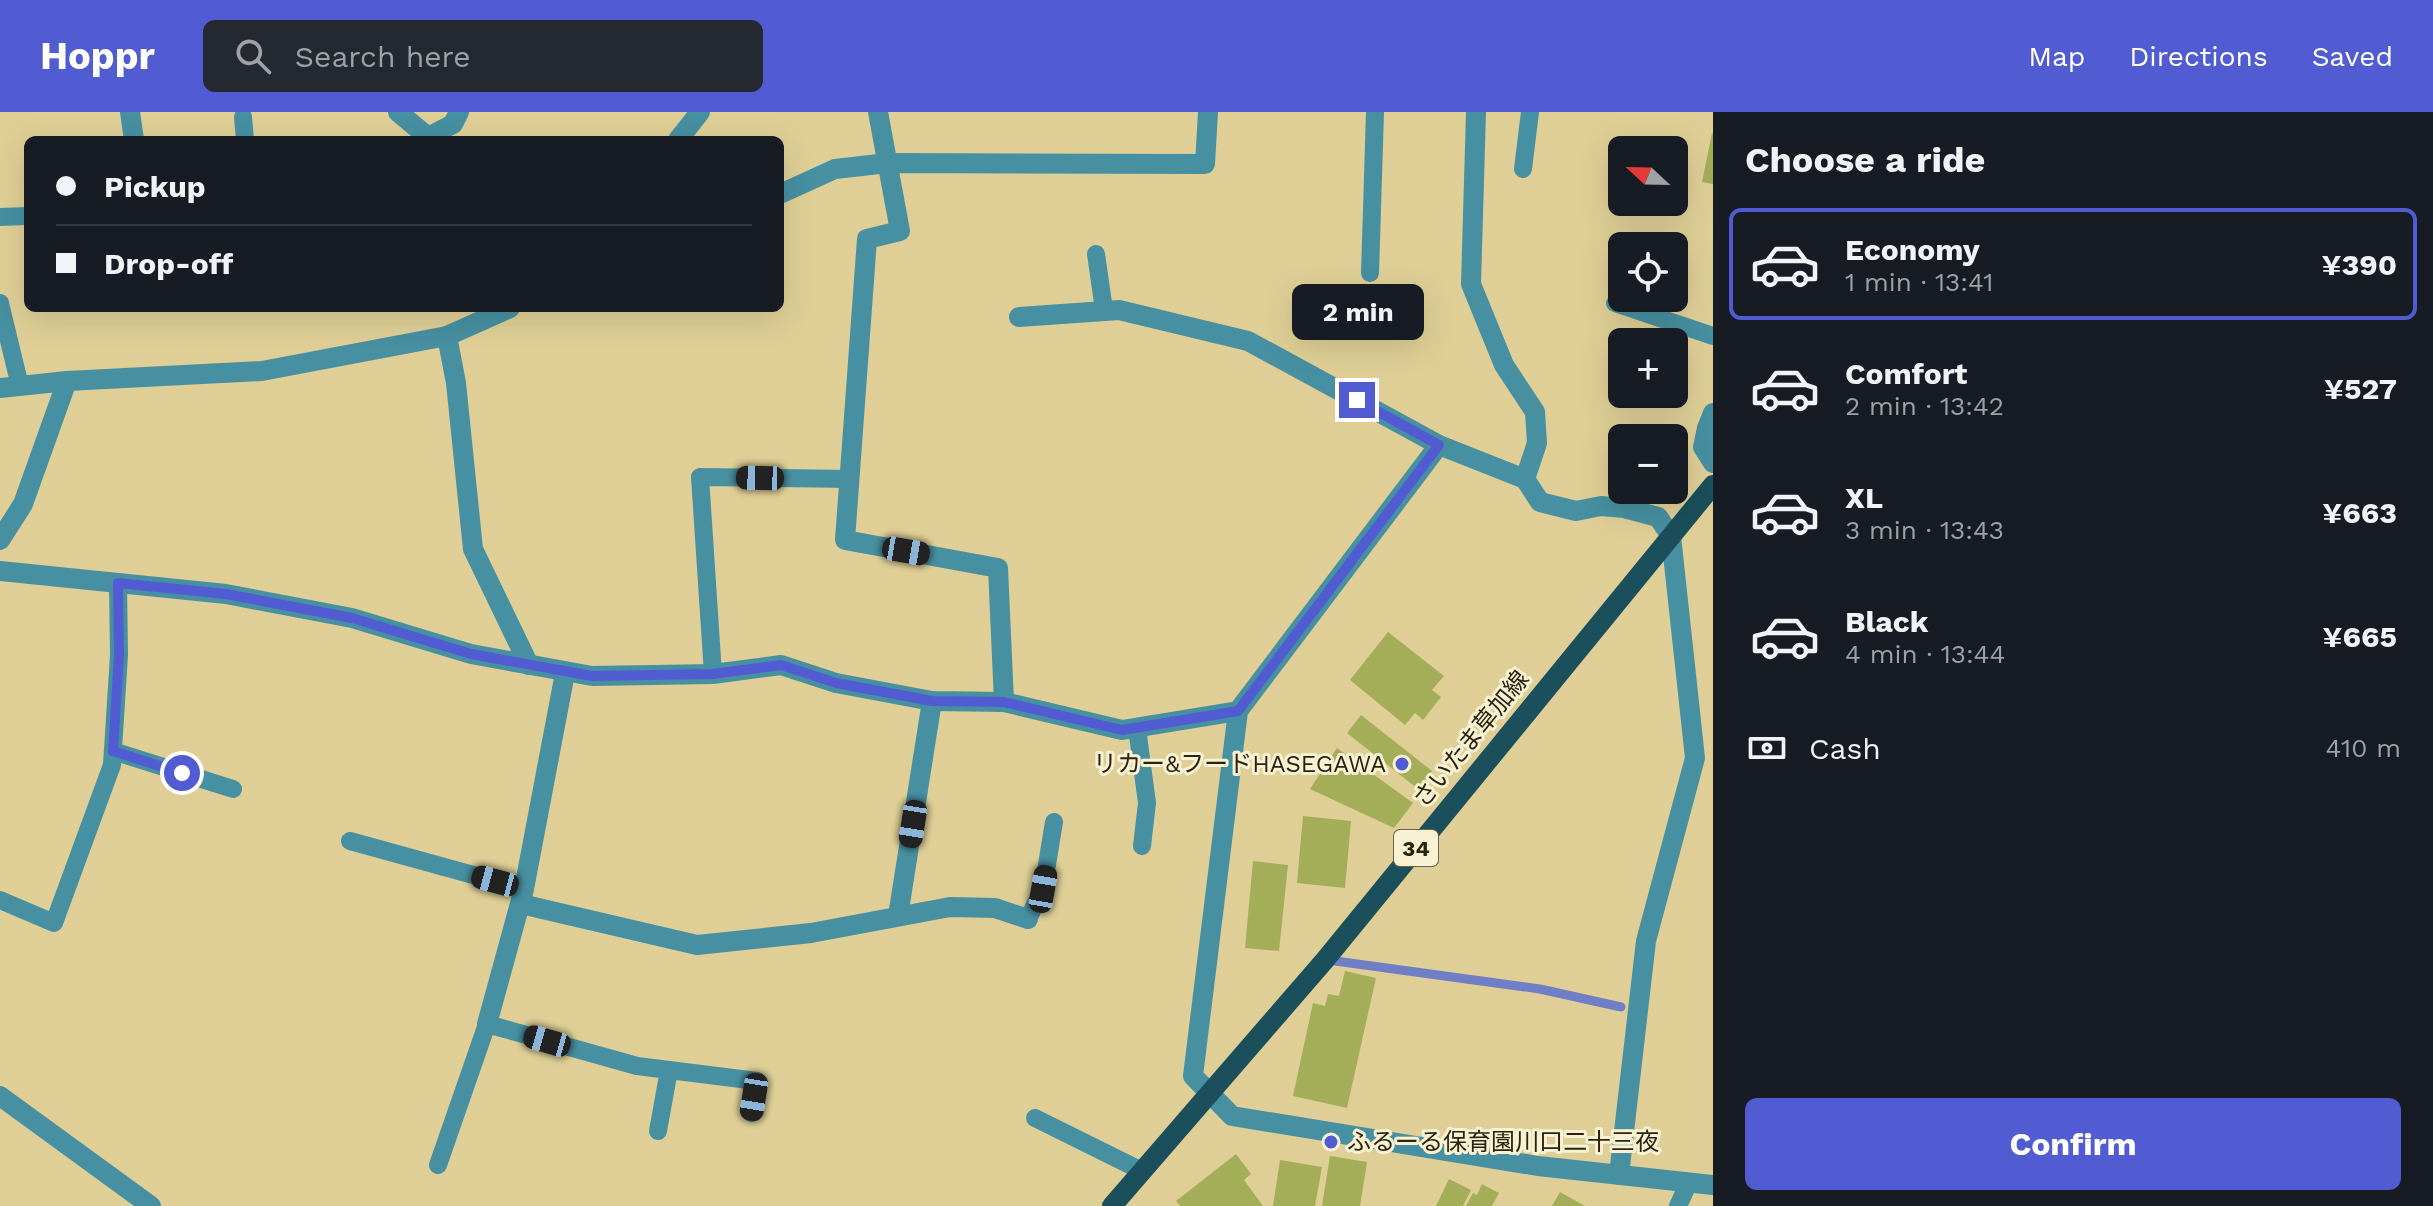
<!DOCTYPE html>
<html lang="en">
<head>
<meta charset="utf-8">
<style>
  body { margin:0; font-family:"Work Sans","Noto Sans JP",sans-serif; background:#242831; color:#f1f3f6; height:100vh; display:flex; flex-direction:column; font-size:30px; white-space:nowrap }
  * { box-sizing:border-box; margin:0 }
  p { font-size:26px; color:#9ea1a6 }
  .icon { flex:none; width:44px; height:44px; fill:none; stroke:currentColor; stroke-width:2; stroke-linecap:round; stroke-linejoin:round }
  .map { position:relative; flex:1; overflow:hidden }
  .side { display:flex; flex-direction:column; background:#171b24; width:720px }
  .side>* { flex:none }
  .top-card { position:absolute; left:24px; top:24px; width:760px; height:176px; border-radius:12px; box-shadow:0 8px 32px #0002; display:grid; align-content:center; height:176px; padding:0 32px; background:#171b24 }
  .needle { width:52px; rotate:292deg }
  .fabs { position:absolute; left:1608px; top:24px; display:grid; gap:16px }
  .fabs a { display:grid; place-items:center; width:80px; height:80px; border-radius:12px; background:#171b24; box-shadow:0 8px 32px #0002; font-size:40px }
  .end { position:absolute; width:36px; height:36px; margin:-18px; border:10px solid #515cd2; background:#fff; box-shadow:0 0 0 4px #fff }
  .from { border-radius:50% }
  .bubble { position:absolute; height:56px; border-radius:12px; background:#171b24; box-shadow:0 8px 32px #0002; font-size:26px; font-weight:700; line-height:56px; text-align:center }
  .car { position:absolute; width:24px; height:48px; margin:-24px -12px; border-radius:10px; box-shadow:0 0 6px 2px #0007; background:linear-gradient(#222 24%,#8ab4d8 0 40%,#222 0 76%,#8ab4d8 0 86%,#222 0) }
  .top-card b { display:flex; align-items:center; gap:28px; height:76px; font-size:30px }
  .top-card b+b { border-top:2px solid #363941 }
  .top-card i { width:20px; height:20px; background:#f1f3f6 }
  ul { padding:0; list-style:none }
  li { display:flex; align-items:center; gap:24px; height:112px; margin:0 16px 12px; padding:0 16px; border:4px solid transparent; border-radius:12px }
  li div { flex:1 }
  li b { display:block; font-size:30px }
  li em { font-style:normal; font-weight:700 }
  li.current { border-color:#515cd2 }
  li>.icon { width:72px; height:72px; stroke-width:1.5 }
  h2 { padding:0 32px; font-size:36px; line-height:96px }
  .pay { display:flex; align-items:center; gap:20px; height:88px; padding:0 32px; font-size:30px }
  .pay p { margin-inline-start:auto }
  .cta { display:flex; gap:16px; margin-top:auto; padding:16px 32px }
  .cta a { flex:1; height:92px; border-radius:12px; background:#515cd2; color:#fff; font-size:32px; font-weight:700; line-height:92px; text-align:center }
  header { display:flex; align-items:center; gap:48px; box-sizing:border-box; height:112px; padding:0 40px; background:#515cd2; color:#fff }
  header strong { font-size:38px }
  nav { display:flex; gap:44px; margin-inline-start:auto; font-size:28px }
  .search { width:560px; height:72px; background:#242831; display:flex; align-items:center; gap:20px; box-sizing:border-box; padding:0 28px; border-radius:12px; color:#9ea1a6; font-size:30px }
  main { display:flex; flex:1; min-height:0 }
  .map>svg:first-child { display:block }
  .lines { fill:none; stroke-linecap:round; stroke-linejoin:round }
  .stream { stroke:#707ec5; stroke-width:9 }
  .building { fill:#a4ad58 }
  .lane { stroke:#4790a1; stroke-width:18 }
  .street { stroke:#4790a1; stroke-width:20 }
  .primary { stroke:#1a4f5b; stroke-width:20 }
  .route { stroke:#515cd2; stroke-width:10 }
  .poi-dot { fill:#515cd2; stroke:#f8f1d4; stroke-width:3 }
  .labels { text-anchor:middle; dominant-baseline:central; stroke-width:6; stroke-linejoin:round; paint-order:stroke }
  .shield { fill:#f8f1d4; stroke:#686249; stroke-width:2 }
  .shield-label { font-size:22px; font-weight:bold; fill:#2a240d }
  .street-label { font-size:24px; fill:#2a240d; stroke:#f8f1d4 }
  .poi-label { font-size:24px; fill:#2a240d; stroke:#f8f1d4; text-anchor:end }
</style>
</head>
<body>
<header>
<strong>Hoppr</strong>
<div class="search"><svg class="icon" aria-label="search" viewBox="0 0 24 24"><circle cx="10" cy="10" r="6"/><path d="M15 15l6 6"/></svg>Search here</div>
<nav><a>Map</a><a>Directions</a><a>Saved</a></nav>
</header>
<main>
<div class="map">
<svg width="1713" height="1094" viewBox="0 0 1713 1094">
  <rect width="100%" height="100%" fill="#dfcf96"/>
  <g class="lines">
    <!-- stream -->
    <path class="stream" d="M1328,848l212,29 81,18"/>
  </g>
  <!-- building -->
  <g class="building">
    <path d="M1712,21l1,1v50l-11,-2z"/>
    <path d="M1388,520l56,44 -12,14 9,7 -18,23 -8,-7 -10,12 -55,-45z"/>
    <path d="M1361,603l71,56 -14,18 -71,-56z"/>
    <path d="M1337,636l76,55 -19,25 -84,-39z"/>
    <path d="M1303,704l48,5 -6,67 -48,-5z"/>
    <path d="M1253,749l35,4 -9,86 -34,-3z"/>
    <path d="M1345,859l31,7 -29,130 -54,-12 20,-93 12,3 3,-12 11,2z"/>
    <path d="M1236,1042l15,20 -7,6 19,26h-83l-4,-5z"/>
    <path d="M1330,1044l37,6 -7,44h-38z"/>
    <path d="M1280,1048l42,7 -7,39h-42z"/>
    <path d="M1449,1067l22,11 -8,16h-27z"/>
    <path d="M1482,1072l17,9 -7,13h-26l7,-13 4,2z"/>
    <path d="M1560,1080l25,14h-33z"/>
  </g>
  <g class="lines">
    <!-- lane -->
    <g class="lane">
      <path d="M243,5l2,23"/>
      <path d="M1523,57l7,-57"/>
      <path d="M0,105l28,-1"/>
      <path d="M1096,142l8,56"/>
      <path d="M1370,161l5,-161"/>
      <path d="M0,191l20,83"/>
      <path d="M1615,191l98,33"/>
      <path d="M713,562l-13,-197 150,2"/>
      <path d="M1137,616l10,75 -5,43"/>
      <path d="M113,639l120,38"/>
      <path d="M350,729l174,48"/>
      <path d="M0,788l54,23 58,-158 7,-110 -1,-72"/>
      <path d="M1028,807l15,-30 11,-67"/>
      <path d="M1035,1006l107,53"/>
      <path d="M658,1019l11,-61"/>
      <path d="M438,1053l49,-141 150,42 120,15 -6,32"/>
      <path d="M1678,1094l11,-24"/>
    </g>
    <!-- street -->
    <g class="street">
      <path d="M130,0l4,28"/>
      <path d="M398,0l30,25 25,-13 6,-12"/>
      <path d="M878,0l22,119 -33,8 -22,301 153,28 6,134"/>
      <path d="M1476,0l-5,172 33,81 31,47 2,31 -12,36"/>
      <path d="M678,28l22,-28"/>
      <path d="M780,82l55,-25 53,-6 317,1 3,-52"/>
      <path d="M1019,205l100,-7 129,31 191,104 86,34 15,23 36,9 25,-5 23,2 34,9 13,19 24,222 -49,183 -27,234"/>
      <path d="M447,224l9,47 17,166 56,116"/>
      <path d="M0,276l67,-7 195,-10 185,-35 63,-28"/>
      <path d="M1713,301l-6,15 -4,19 10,16"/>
      <path d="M1439,333l-201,266 -45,365 39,40 306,50 175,19"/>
      <path d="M0,428l23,-36 44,-123"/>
      <path d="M0,459l226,23 126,24 119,36 121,22 121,-2 68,-9 55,18 96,18 72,1 118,28 116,-19"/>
      <path d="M521,792l176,41 114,-12 139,-26 45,1 33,11"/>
      <path d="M898,804l34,-215"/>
      <path d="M487,912l37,-135 41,-216"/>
      <path d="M0,984l151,110"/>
    </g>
    <!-- primary -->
    <path class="primary" d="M1112,1094l213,-246 388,-475"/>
  </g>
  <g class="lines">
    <!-- route -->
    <path class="route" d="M182,661l-69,-22 6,-96 -1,-72 108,11 126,24 119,36 121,22 121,-2 68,-9 55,18 96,18 72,1 118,28 116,-19 201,-266 -82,-45"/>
  </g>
  <!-- markers -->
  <g class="poi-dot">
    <circle cx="1402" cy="652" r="8"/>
    <circle cx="1331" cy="1030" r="8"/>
  </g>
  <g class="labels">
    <!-- shield labels -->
    <rect class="shield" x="1394" y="718" width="44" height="36" rx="6"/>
    <g class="shield-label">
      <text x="1416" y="736">34</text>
    </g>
    <!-- street labels -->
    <g class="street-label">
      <text transform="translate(1471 627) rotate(-51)">さいたま草加線</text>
    </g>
    <!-- poi labels -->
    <g class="poi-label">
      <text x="1386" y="652">リカー&amp;フードHASEGAWA</text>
      <text x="1347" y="1030" text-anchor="start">ふるーる保育園川口二十三夜</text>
    </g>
  </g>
</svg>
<div class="fabs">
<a><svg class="needle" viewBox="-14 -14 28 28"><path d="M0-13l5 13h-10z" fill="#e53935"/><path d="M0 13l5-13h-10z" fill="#9ea1a6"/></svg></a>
<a><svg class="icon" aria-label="locate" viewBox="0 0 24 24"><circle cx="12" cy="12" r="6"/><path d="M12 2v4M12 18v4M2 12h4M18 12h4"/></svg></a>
<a>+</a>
<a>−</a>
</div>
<i class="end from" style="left:182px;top:661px"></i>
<i class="end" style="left:1357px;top:288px"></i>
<div class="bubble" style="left:1292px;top:172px;width:132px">2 min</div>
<i class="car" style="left:760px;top:366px;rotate:271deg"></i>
<i class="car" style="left:906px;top:439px;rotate:100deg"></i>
<i class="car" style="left:913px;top:712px;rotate:189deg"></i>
<i class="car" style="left:495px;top:769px;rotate:285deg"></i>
<i class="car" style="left:1043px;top:777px;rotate:10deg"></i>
<i class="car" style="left:547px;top:929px;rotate:286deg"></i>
<i class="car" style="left:754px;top:985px;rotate:189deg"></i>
<div class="top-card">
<b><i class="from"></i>Pickup</b>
<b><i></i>Drop-off</b>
</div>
</div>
<section class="side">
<h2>Choose a ride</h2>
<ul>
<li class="current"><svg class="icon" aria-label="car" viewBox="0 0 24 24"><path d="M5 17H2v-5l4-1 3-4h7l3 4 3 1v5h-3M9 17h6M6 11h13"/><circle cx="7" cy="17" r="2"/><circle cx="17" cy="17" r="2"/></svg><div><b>Economy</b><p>1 min · 13:41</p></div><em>¥390</em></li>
<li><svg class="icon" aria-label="car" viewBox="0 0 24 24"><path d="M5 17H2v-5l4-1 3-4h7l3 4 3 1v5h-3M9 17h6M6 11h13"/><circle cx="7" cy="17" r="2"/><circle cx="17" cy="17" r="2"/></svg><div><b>Comfort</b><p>2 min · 13:42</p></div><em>¥527</em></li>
<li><svg class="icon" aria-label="car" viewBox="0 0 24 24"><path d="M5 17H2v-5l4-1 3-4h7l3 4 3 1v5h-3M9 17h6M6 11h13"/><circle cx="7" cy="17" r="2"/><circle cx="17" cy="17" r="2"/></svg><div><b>XL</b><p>3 min · 13:43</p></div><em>¥663</em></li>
<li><svg class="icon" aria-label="car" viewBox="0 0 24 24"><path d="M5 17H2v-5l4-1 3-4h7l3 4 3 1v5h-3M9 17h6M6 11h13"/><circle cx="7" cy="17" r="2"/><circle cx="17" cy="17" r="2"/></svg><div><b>Black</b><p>4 min · 13:44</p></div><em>¥665</em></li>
</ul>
<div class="pay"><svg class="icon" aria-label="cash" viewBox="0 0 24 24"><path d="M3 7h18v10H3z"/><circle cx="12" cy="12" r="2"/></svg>Cash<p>410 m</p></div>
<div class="cta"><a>Confirm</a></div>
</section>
</main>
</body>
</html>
